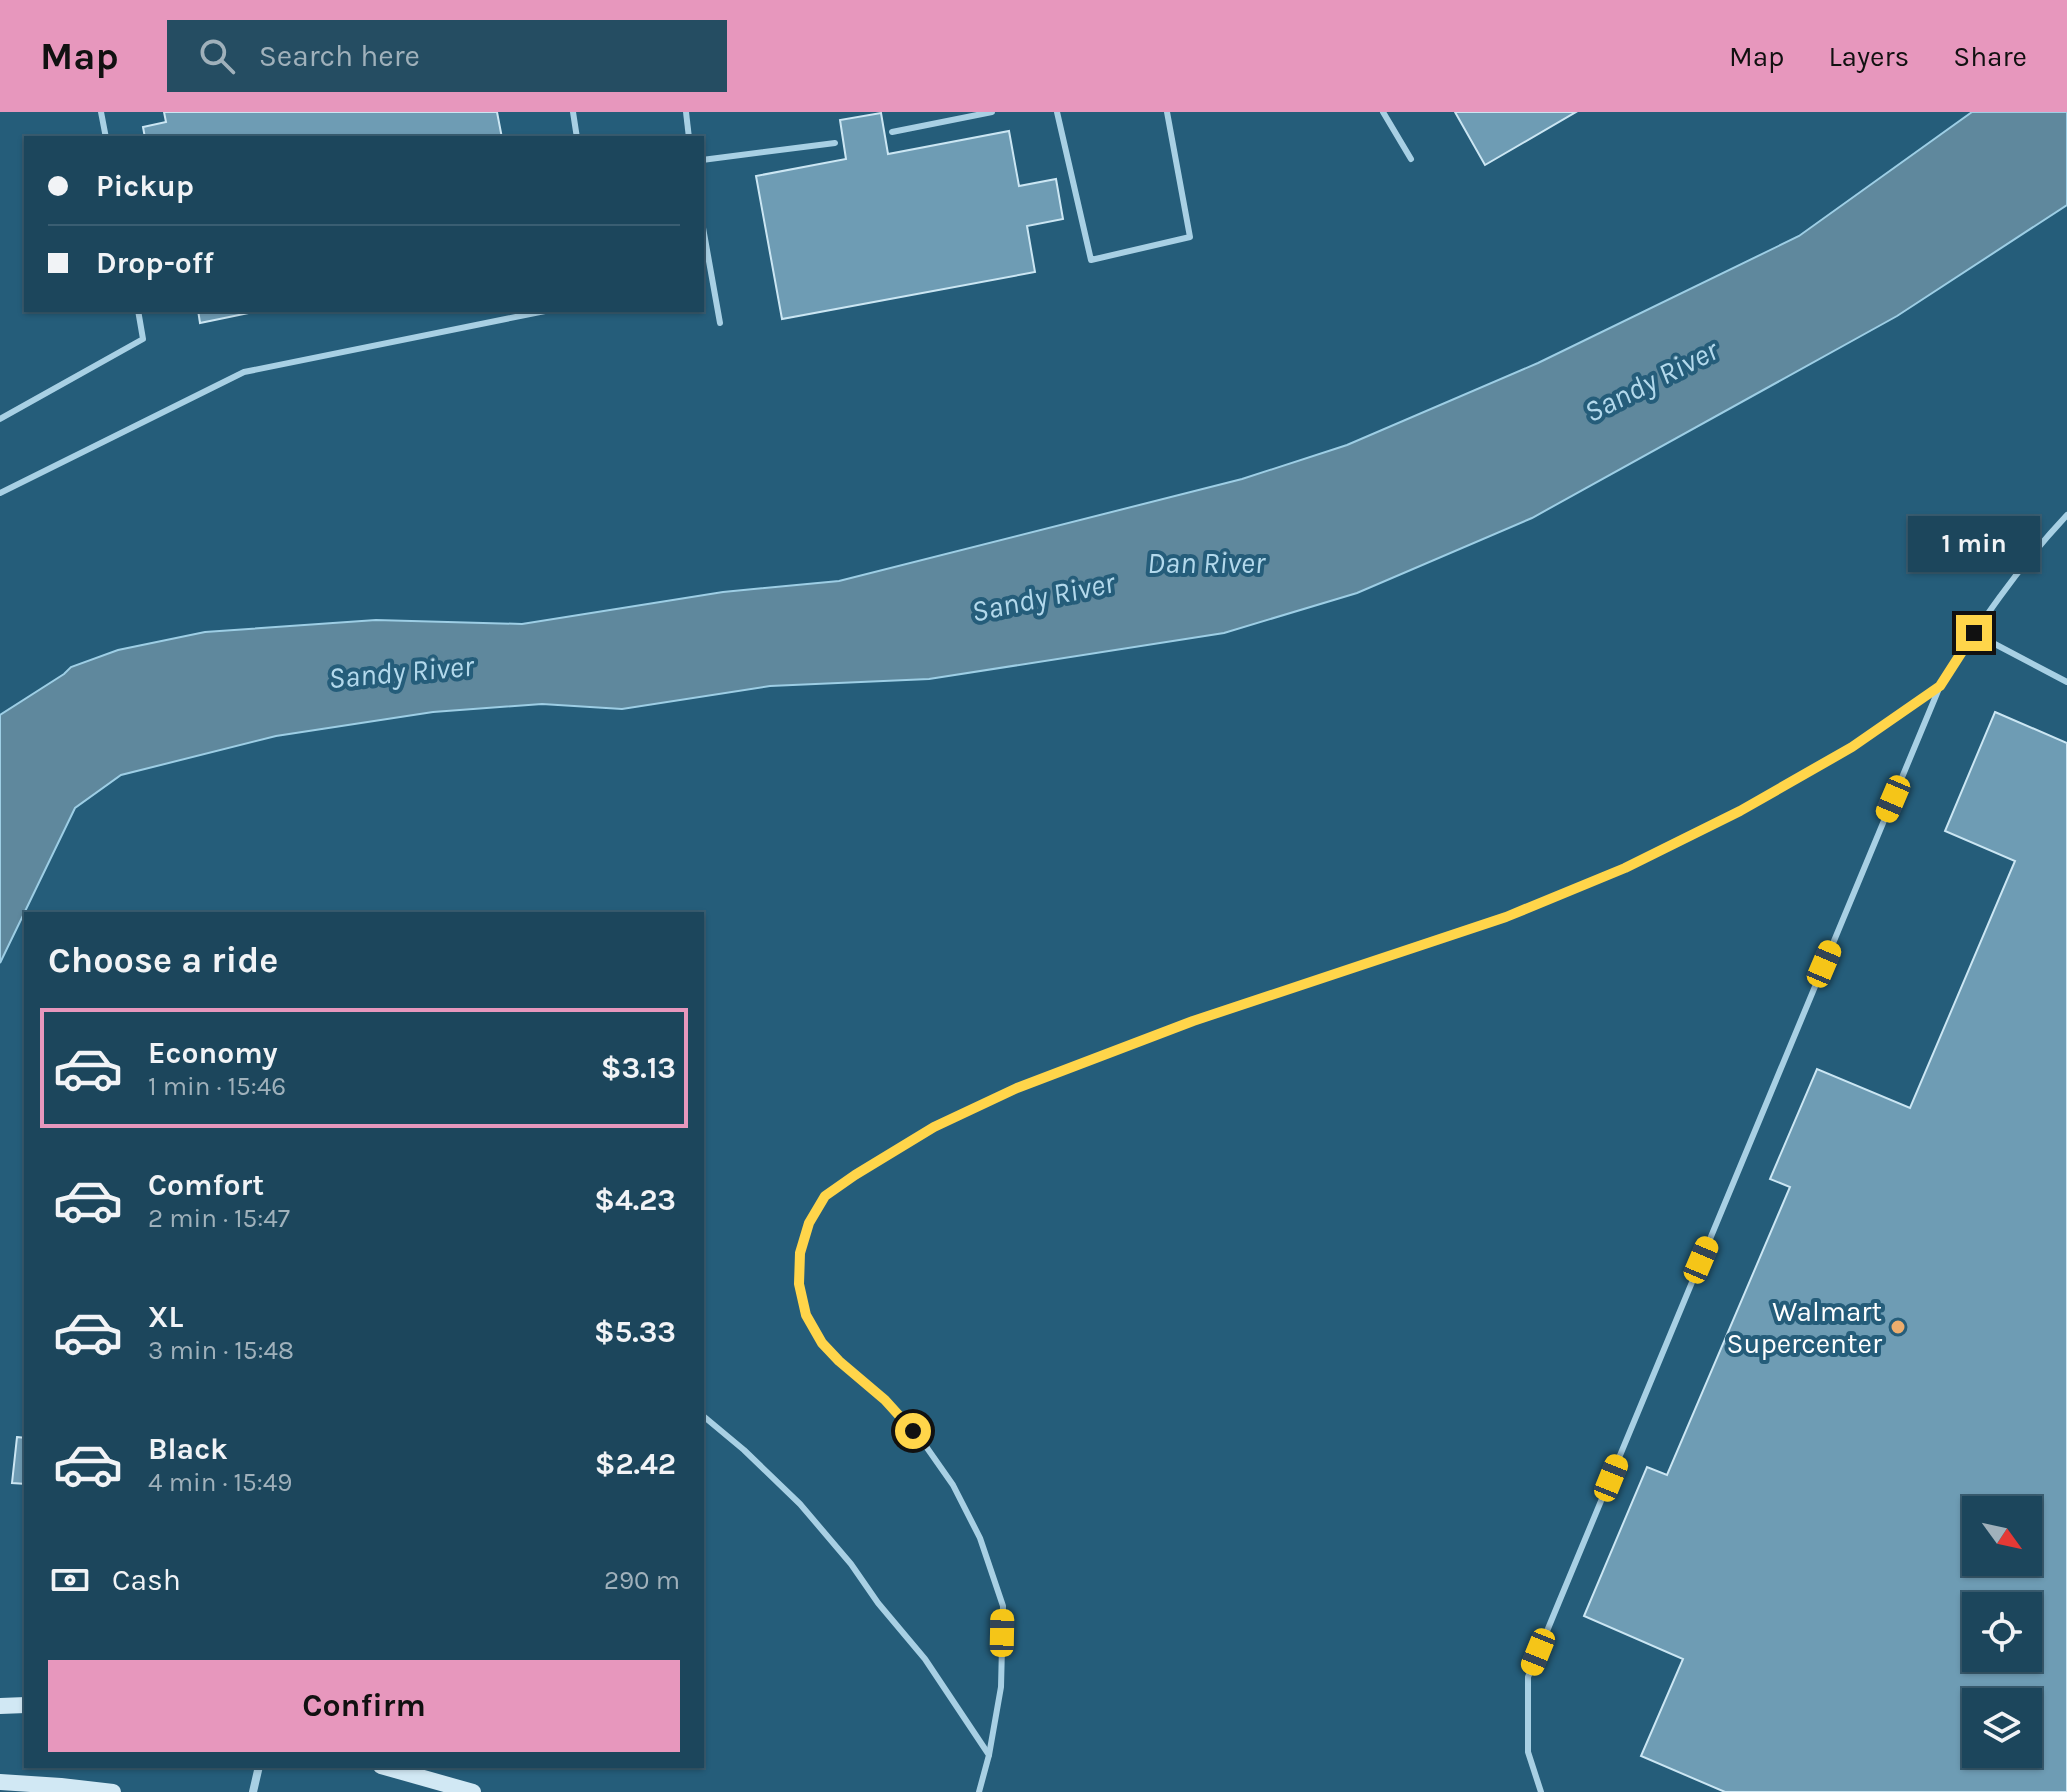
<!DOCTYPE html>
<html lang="en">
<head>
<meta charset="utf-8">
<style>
  body { margin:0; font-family:Karla,sans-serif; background:#254d62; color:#f1f3f6; height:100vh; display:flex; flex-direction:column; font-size:30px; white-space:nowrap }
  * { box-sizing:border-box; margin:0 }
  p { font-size:26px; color:#a0b1bb }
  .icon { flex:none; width:44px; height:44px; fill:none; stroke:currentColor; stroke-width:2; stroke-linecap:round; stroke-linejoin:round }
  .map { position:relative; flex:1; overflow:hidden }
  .panel { position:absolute; left:24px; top:800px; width:680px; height:856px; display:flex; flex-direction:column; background:#1c465c; border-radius:0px; box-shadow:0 2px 6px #0004,0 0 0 2px #3a5e72 }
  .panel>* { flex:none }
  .hud { position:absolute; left:24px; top:24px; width:680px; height:176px; border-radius:0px; box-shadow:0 2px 6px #0004,0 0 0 2px #3a5e72; display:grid; align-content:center; height:176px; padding:0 24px; background:#1c465c }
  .needle { width:52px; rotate:123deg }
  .controls { position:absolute; left:1962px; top:1384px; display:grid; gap:16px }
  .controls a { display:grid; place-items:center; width:80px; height:80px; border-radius:0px; background:#1c465c; box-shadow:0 2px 6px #0004,0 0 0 2px #3a5e72; font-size:40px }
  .end { position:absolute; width:36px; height:36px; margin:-18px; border:10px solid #ffd54a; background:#111; box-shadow:0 0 0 4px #111 }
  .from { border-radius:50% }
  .bubble { position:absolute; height:56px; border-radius:0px; background:#1c465c; box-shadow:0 2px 6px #0004,0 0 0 2px #3a5e72; font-size:26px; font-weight:700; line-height:56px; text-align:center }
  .car { position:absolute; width:24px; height:48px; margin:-24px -12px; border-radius:10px; box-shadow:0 0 6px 2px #0007; background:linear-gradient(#f5c518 24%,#345 0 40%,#f5c518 0 76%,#345 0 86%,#f5c518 0) }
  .hud b { display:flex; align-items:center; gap:28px; height:76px; font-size:30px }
  .hud b+b { border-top:2px solid #3a5e72 }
  .hud i { width:20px; height:20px; background:#f1f3f6 }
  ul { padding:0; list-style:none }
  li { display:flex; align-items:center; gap:24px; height:120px; margin:0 16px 12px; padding:0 8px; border:4px solid transparent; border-radius:0px }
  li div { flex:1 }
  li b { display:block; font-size:30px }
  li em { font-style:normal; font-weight:700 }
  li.current { border-color:#e797bd }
  li>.icon { width:72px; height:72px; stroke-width:1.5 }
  h2 { padding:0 24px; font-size:36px; line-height:96px }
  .pay { display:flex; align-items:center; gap:20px; height:88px; padding:0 24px; font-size:30px }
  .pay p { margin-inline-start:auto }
  .action { display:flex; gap:16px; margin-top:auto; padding:16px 24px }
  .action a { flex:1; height:92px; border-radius:0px; background:#e797bd; color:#111; font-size:32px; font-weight:700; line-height:92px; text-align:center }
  header { display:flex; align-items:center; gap:48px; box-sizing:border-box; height:112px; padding:0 40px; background:#e797bd; color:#111 }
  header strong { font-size:38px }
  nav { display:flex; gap:44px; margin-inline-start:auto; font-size:28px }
  .search { width:560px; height:72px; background:#254d62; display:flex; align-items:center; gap:20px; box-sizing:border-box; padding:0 28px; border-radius:0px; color:#a0b1bb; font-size:30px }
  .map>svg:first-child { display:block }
  .water { fill:#5f889d; stroke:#9dcee5; stroke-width:2 }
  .building { fill:#6e9cb4; stroke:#cbe6f3; stroke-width:2; fill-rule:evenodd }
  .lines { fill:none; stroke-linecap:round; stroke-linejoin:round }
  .lane { stroke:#a8d0e4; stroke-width:6 }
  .street { stroke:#a8d0e4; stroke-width:8 }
  .secondary { stroke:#d1e8f4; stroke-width:16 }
  .route { stroke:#ffd54a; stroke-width:10 }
  .poi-dot { fill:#edad6d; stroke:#255d7a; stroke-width:3 }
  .labels { text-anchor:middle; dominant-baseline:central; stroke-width:8; stroke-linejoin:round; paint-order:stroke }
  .poi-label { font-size:28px; fill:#fff; stroke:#255d7a; text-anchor:end }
  .water-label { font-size:30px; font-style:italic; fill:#b3d9ec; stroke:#255d7a }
</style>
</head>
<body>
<header>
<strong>Map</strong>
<div class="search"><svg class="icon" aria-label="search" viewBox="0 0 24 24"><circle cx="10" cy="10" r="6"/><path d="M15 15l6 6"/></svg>Search here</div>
<nav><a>Map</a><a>Layers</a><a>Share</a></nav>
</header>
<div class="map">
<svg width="2067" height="1680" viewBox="0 0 2067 1680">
  <rect width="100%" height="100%" fill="#255d7a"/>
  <!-- water -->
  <path class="water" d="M1972,0h95v93l-170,111 -365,202 -175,75 -133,40 -295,46 -159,7 -148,23 -80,-5 -109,8 -157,24 -155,39 -46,33 -75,155v-248l64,-41 7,-7 47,-17 87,-18 171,-12 146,4 201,-32 116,-11 403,-102 105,-34 191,-82 261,-127z"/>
  <!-- building -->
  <g class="building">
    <path d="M164,0h333l5,26h-357l-2,-11 23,-5z"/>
    <path d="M1455,0h121l-91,53z"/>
    <path d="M881,1l7,41 121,-23 10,55 37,-7 7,40 -36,7 8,46 -253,47 -26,-143 90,-17 -6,-39z"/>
    <path d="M198,198h65l-63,13z"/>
    <path d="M1995,600l72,31v1049h-342l-84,-36 42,-97 -99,-43 63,-149 20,8 123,-288 -20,-8 47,-110 93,39 105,-247 -70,-30zM1976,1398h52v52h-52zM1976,1494h52v52h-52zM1976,1590h52v52h-52z"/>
    <path d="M17,1325l9,1v46l-14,-1z"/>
  </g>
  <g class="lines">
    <!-- lane -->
    <g class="lane">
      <path d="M101,0l5,26"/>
      <path d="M573,0l4,26"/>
      <path d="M686,0l3,26"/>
      <path d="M1057,0l34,148 99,-23 -23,-125"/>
      <path d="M1383,0l28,47"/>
      <path d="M892,20l100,-20"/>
      <path d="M702,48l133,-17"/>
      <path d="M702,110l18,101"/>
      <path d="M0,307l143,-80 -5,-29"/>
      <path d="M0,381l244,-121 306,-62"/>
      <path d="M1974,521l93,49"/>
      <path d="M702,1303l42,35 56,54 51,60 27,39 47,56 64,96 -10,37"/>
      <path d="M989,1643l12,-68 2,-81 -23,-68 -27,-53 -28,-40 -40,-45 -46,-39 -17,-18 -16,-28 -7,-31 1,-31 9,-30 16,-27 30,-21 79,-48 83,-39 176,-67 313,-104 119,-49 115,-57 112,-64 88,-61"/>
      <path d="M1541,1680l-13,-40v-75l31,-75 381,-916c38,-60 78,-119 127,-171"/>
    </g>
    <!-- street -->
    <path class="street" d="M253,1680l6,-26"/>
    <!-- secondary -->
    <g class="secondary">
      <path d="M0,1594l26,-1"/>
      <path d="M381,1654l92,26"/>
      <path d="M0,1670l61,4 52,6"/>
    </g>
  </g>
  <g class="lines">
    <!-- route -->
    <path class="route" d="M913,1319l-28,-31 -46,-39 -17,-18 -16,-28 -7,-31 1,-31 9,-30 16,-27 30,-21 79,-48 83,-39 176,-67 313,-104 119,-49 115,-57 112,-64 88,-61 34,-53"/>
  </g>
  <!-- markers -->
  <circle class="poi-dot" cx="1898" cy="1215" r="8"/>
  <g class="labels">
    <!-- poi labels -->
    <g class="poi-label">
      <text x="1882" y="1199">Walmart<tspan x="1882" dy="32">Supercenter</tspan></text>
    </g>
    <!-- water labels -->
    <g class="water-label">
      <text transform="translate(1651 269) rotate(-27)">Sandy River</text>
      <text x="1206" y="451">Dan River</text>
      <text transform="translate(1043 485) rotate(-12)">Sandy River</text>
      <text transform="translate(401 560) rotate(-5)">Sandy River</text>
    </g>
  </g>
</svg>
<div class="controls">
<a><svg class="needle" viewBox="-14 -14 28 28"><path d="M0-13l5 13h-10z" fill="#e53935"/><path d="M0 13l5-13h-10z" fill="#a0b1bb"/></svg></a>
<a><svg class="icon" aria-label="locate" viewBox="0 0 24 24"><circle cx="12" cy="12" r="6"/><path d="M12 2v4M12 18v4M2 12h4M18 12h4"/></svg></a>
<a><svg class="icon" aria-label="layers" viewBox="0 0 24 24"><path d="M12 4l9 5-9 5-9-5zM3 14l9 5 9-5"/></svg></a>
</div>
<i class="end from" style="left:913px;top:1319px"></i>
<i class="end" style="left:1974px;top:521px"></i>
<div class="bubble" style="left:1908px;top:404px;width:132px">1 min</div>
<i class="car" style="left:1893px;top:687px;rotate:203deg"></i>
<i class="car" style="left:1824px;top:852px;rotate:23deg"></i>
<i class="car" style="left:1701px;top:1148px;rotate:23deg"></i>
<i class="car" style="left:1611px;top:1366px;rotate:22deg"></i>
<i class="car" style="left:1002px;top:1521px;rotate:1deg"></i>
<i class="car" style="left:1538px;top:1540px;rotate:202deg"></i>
<div class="hud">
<b><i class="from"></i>Pickup</b>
<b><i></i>Drop-off</b>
</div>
<section class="panel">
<h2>Choose a ride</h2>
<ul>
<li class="current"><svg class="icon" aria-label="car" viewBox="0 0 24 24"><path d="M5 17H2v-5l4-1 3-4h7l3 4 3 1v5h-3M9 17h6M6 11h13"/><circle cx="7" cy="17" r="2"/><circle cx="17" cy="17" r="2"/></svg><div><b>Economy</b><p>1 min · 15:46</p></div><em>$3.13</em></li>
<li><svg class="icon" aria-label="car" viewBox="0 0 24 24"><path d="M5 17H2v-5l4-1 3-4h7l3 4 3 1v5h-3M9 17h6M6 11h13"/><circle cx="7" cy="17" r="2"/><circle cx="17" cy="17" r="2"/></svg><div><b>Comfort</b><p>2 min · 15:47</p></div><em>$4.23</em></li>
<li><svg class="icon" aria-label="car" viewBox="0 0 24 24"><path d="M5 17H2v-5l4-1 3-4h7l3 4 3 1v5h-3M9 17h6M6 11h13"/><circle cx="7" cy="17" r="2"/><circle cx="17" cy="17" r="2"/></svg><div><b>XL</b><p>3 min · 15:48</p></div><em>$5.33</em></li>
<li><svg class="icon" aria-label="car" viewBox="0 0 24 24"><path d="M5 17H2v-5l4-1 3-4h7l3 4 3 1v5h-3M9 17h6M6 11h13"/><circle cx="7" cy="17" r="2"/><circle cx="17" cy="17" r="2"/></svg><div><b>Black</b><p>4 min · 15:49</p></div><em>$2.42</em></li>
</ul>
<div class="pay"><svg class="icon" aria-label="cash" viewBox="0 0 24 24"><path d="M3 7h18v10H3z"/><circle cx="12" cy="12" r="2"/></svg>Cash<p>290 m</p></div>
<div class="action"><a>Confirm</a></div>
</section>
</div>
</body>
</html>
